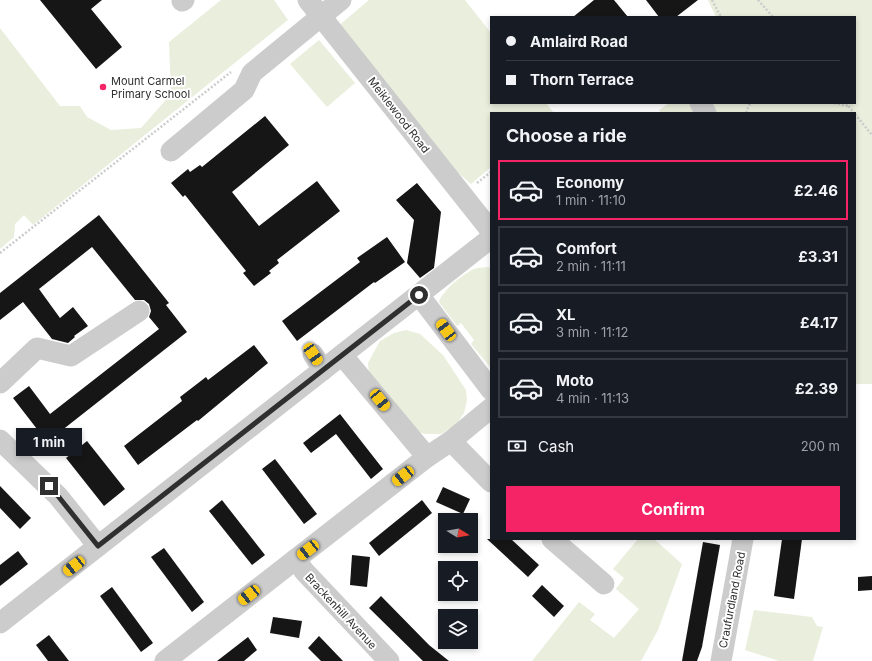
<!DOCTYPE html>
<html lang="en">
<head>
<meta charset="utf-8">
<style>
  body { margin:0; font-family:Inter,sans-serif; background:#242831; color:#f1f3f6; height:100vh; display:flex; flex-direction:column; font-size:15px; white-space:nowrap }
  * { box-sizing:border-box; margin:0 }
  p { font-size:13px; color:#9ea1a6 }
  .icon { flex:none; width:22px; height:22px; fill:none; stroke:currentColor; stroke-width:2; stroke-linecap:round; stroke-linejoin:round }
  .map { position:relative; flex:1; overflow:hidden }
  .drawer { position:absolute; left:490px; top:112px; width:366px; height:428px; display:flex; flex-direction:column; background:#171b24; border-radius:0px; box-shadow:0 2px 6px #0003 }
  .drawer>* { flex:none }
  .hud { position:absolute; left:490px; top:16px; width:366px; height:88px; border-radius:0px; box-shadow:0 2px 6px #0003; display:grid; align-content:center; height:88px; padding:0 16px; background:#171b24 }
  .needle { width:26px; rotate:101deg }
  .buttons { position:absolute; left:438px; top:513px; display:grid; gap:8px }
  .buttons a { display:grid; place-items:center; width:40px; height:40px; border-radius:0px; background:#171b24; box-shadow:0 2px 6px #0003; font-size:20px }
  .end { position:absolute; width:18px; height:18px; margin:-9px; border:5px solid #2f2f2f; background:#fff; box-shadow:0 0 0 2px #fff }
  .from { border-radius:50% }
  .bubble { position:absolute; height:28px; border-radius:0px; background:#171b24; box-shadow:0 2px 6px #0003; font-size:13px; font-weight:700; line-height:28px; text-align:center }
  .car { position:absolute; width:12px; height:24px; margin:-12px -6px; border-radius:5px; box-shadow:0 0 3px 1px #0007; background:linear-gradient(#f5c518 24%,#345 0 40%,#f5c518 0 76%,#345 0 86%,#f5c518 0) }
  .hud b { display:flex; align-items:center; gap:14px; height:38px; font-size:15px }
  .hud b+b { border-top:1px solid #363941 }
  .hud i { width:10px; height:10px; background:#f1f3f6 }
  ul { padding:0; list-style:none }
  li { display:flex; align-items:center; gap:12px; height:60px; margin:0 8px 6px; padding:0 8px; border:2px solid #363941; border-radius:0px }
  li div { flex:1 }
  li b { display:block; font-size:15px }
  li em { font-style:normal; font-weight:700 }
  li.current { border-color:#f42466 }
  li>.icon { width:36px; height:36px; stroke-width:1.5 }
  h2 { padding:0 16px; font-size:18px; line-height:48px }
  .pay { display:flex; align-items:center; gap:10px; height:44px; padding:0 16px; font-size:15px }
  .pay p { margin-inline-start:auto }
  .cta { display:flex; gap:8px; margin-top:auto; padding:8px 16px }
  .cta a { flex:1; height:46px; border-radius:0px; background:#f42466; color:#fff; font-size:16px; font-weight:700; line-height:46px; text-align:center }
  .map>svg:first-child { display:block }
  .green { fill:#eaeedc }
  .building { fill:#161616 }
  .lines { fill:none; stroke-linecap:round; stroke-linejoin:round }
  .path { stroke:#ccc; stroke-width:2.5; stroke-dasharray:2 2; stroke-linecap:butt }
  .minor { stroke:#ccc; stroke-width:21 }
  .route { stroke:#2f2f2f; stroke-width:5 }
  .poi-dot { fill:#f42466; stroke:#fff; stroke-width:1.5 }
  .labels { text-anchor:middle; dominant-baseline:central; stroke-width:4; stroke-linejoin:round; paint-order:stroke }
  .poi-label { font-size:11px; fill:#2f2f2f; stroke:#fff; text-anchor:start }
  .street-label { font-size:11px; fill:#2f2f2f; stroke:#fff }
</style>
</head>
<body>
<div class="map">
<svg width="872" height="661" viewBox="0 0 872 661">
  <rect width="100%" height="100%" fill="#fff"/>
  <!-- green -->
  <g class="green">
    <path d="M221,0h53l14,20 -255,205 -9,-10 -9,9 -1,13 -14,12v-221l60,78h20l7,11 24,13 30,-2 30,-34 -2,-52z"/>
    <path d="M369,0h96l26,33v70h55l8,10h-63v54l-20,17 -24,-21 -110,-136z"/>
    <path d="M708,0h164v384h-17v-271h-140l-7,-10h147v-86h-139z"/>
    <path d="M319,40l36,43 -28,24 -37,-43z"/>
    <path d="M669,103h24l7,10h-39l-2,-3z"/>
    <path d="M487,267l4,1v100l-20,-24 3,-4 -13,-17 -4,3 -18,-24c3,-11 24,-28 35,-33 4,-2 9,-1 13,-2z"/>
    <path d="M406,330l14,4 23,21 23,35 1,10 -3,13 -8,12 -15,9h-16l-15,-5 -41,-53 -1,-13 12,-22 14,-8z"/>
    <path d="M638,539h16l28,25 -24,66 -17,31h-109l47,-59 16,12 -5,6 24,18 25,-29 -23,-20 8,-11 -11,-9z"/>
    <path d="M754,610l58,7 5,9 6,1 -10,34h-34l-34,-11z"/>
  </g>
  <!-- building -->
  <g class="building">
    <path d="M40,0h62l-11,9 31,38 -26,22z"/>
    <path d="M594,0h20l14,17h-55z"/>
    <path d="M646,0h52l-22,17h-17z"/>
    <path d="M265,116l24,29 -57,47 27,34 58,-45 23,30 -63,49 2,3 -10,8 2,2 -17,13 -11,-13 3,-2 -61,-76 -2,2 -12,-14 17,-14 2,3 10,-7 2,2z"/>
    <path d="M417,183l24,29 -7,56 -14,10 -13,-15 7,-43 -18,-20z"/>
    <path d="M99,215l70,88 -3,2 21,27 -140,110 -34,-44 16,-12 21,28 109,-85 -10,-12 2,-6 -2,-7 -5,-4h-9l-43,-53 -53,42 21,29 13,-11 15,19 -14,10 1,1 -7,6 -16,-4 -29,-37 -23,18v-27z"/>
    <path d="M387,237l18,25 -30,21 -1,-1 -77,59 -15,-20 78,-59 -3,-4z"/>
    <path d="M254,345l14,18 -70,58 -1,-1 -59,45 -14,-19 58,-45 -2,-4 26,-20 2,3z"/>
    <path d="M340,414l43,55 -12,10 -35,-45 -25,19 -8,-10z"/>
    <path d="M87,441l38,48 -21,17 -38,-48z"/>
    <path d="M275,459l42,55 -13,10 -42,-55z"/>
    <path d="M0,486l31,32 -11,11 -20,-21z"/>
    <path d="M443,487l27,12 -7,15 -27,-12z"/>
    <path d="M222,500l43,55 -13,10 -43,-54z"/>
    <path d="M422,500l10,13 -53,43 -10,-13z"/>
    <path d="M487,539h24l28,26 -11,12z"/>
    <path d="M782,539h20l-8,60 -20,-3z"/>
    <path d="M703,542l17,3 -18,102 -5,14h-15z"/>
    <path d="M164,548l40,54 -12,10 -41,-55z"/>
    <path d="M18,551l10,13 -28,22v-21z"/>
    <path d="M352,555l18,2 -3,30 -17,-2z"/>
    <path d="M872,576v14l-14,1v-14z"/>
    <path d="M542,585l22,21 -10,11 -22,-21z"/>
    <path d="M112,587l41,56 -12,9 -41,-56z"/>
    <path d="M381,596l48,49 20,16h-26l-54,-53z"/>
    <path d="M273,617l29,4 -3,17 -29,-5z"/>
    <path d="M49,635l20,26h-21l-12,-16z"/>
    <path d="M319,636l24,25h-22l-13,-13z"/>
    <path d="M248,637l9,13 -13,11h-27z"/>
  </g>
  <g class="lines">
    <!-- path -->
    <g class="path">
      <path d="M712,0l9,17"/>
      <path d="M758,0l15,17"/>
      <path d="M834,103l14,3"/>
      <path d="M846,103l8,10"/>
      <path d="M746,113l4,-10"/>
      <path d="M855,114l17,21"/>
      <path d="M477,183l14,-11"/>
      <path d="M0,253l231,-181"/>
    </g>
    <!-- minor -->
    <g class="minor">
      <path d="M308,0l183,231"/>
      <path d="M182,1l2,-1"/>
      <path d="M700,103l6,10"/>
      <path d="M171,151l73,-61 8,-17 89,-73"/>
      <path d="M419,295l72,95"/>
      <path d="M313,354l10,16"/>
      <path d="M342,355l85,102"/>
      <path d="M0,383l37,-35 34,8 68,-45"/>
      <path d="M0,440l58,56 40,50"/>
      <path d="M451,441l40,41"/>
      <path d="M552,539l52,45"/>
      <path d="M296,559l8,12 85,90"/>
      <path d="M0,623l491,-385"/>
      <path d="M165,661l262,-204 24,-16 40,-33"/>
      <path d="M721,661l22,-122"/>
    </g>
  </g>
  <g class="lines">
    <!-- route -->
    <path class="route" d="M49,486l9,10 40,50 321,-251"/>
  </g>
  <!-- markers -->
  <circle class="poi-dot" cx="103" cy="87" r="4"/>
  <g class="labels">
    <!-- poi labels -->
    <g class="poi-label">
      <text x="111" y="81">Mount Carmel<tspan x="111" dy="13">Primary School</tspan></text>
    </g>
    <!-- street labels -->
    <g class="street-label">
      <text transform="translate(399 115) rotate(52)">Meiklewood Road</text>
      <text transform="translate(732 600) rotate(-79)">Craufurdland Road</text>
      <text transform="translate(341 611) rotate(47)">Brackenhill Avenue</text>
    </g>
  </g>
</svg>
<div class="buttons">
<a><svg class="needle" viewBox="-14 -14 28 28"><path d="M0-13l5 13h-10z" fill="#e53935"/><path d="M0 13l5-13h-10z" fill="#9ea1a6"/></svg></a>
<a><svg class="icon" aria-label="locate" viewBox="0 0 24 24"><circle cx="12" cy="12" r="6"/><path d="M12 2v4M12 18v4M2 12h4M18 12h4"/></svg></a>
<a><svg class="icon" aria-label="layers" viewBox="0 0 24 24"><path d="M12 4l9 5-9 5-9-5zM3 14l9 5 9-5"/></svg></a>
</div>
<i class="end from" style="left:419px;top:295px"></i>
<i class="end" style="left:49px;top:486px"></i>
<div class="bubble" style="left:16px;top:428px;width:66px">1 min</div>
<i class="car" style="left:446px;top:330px;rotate:323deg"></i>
<i class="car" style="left:313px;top:354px;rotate:146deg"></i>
<i class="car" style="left:380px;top:400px;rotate:141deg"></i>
<i class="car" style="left:403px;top:476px;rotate:232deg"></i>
<i class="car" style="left:308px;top:550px;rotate:232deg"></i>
<i class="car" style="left:74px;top:566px;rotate:232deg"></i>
<i class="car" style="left:249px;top:595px;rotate:232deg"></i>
<div class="hud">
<b><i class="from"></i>Amlaird Road</b>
<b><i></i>Thorn Terrace</b>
</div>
<section class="drawer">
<h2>Choose a ride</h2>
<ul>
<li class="current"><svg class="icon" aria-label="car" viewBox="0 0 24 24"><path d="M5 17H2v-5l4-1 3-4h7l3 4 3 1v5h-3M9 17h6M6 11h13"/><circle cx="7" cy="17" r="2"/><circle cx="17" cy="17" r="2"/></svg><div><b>Economy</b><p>1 min · 11:10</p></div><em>£2.46</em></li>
<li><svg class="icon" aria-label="car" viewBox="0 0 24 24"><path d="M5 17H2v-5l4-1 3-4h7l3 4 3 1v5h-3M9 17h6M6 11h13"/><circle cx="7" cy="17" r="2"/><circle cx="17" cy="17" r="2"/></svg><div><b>Comfort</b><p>2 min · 11:11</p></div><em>£3.31</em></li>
<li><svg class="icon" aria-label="car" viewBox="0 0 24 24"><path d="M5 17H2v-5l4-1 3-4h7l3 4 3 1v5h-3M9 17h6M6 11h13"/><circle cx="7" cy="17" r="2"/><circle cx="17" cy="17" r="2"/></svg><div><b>XL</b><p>3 min · 11:12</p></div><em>£4.17</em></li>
<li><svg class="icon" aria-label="car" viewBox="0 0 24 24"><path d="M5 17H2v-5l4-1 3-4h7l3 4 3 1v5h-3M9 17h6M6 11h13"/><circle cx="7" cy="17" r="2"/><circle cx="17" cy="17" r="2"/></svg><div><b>Moto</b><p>4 min · 11:13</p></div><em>£2.39</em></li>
</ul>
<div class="pay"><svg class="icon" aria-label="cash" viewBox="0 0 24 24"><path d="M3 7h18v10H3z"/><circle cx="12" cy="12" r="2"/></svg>Cash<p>200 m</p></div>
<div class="cta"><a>Confirm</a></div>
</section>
</div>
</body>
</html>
